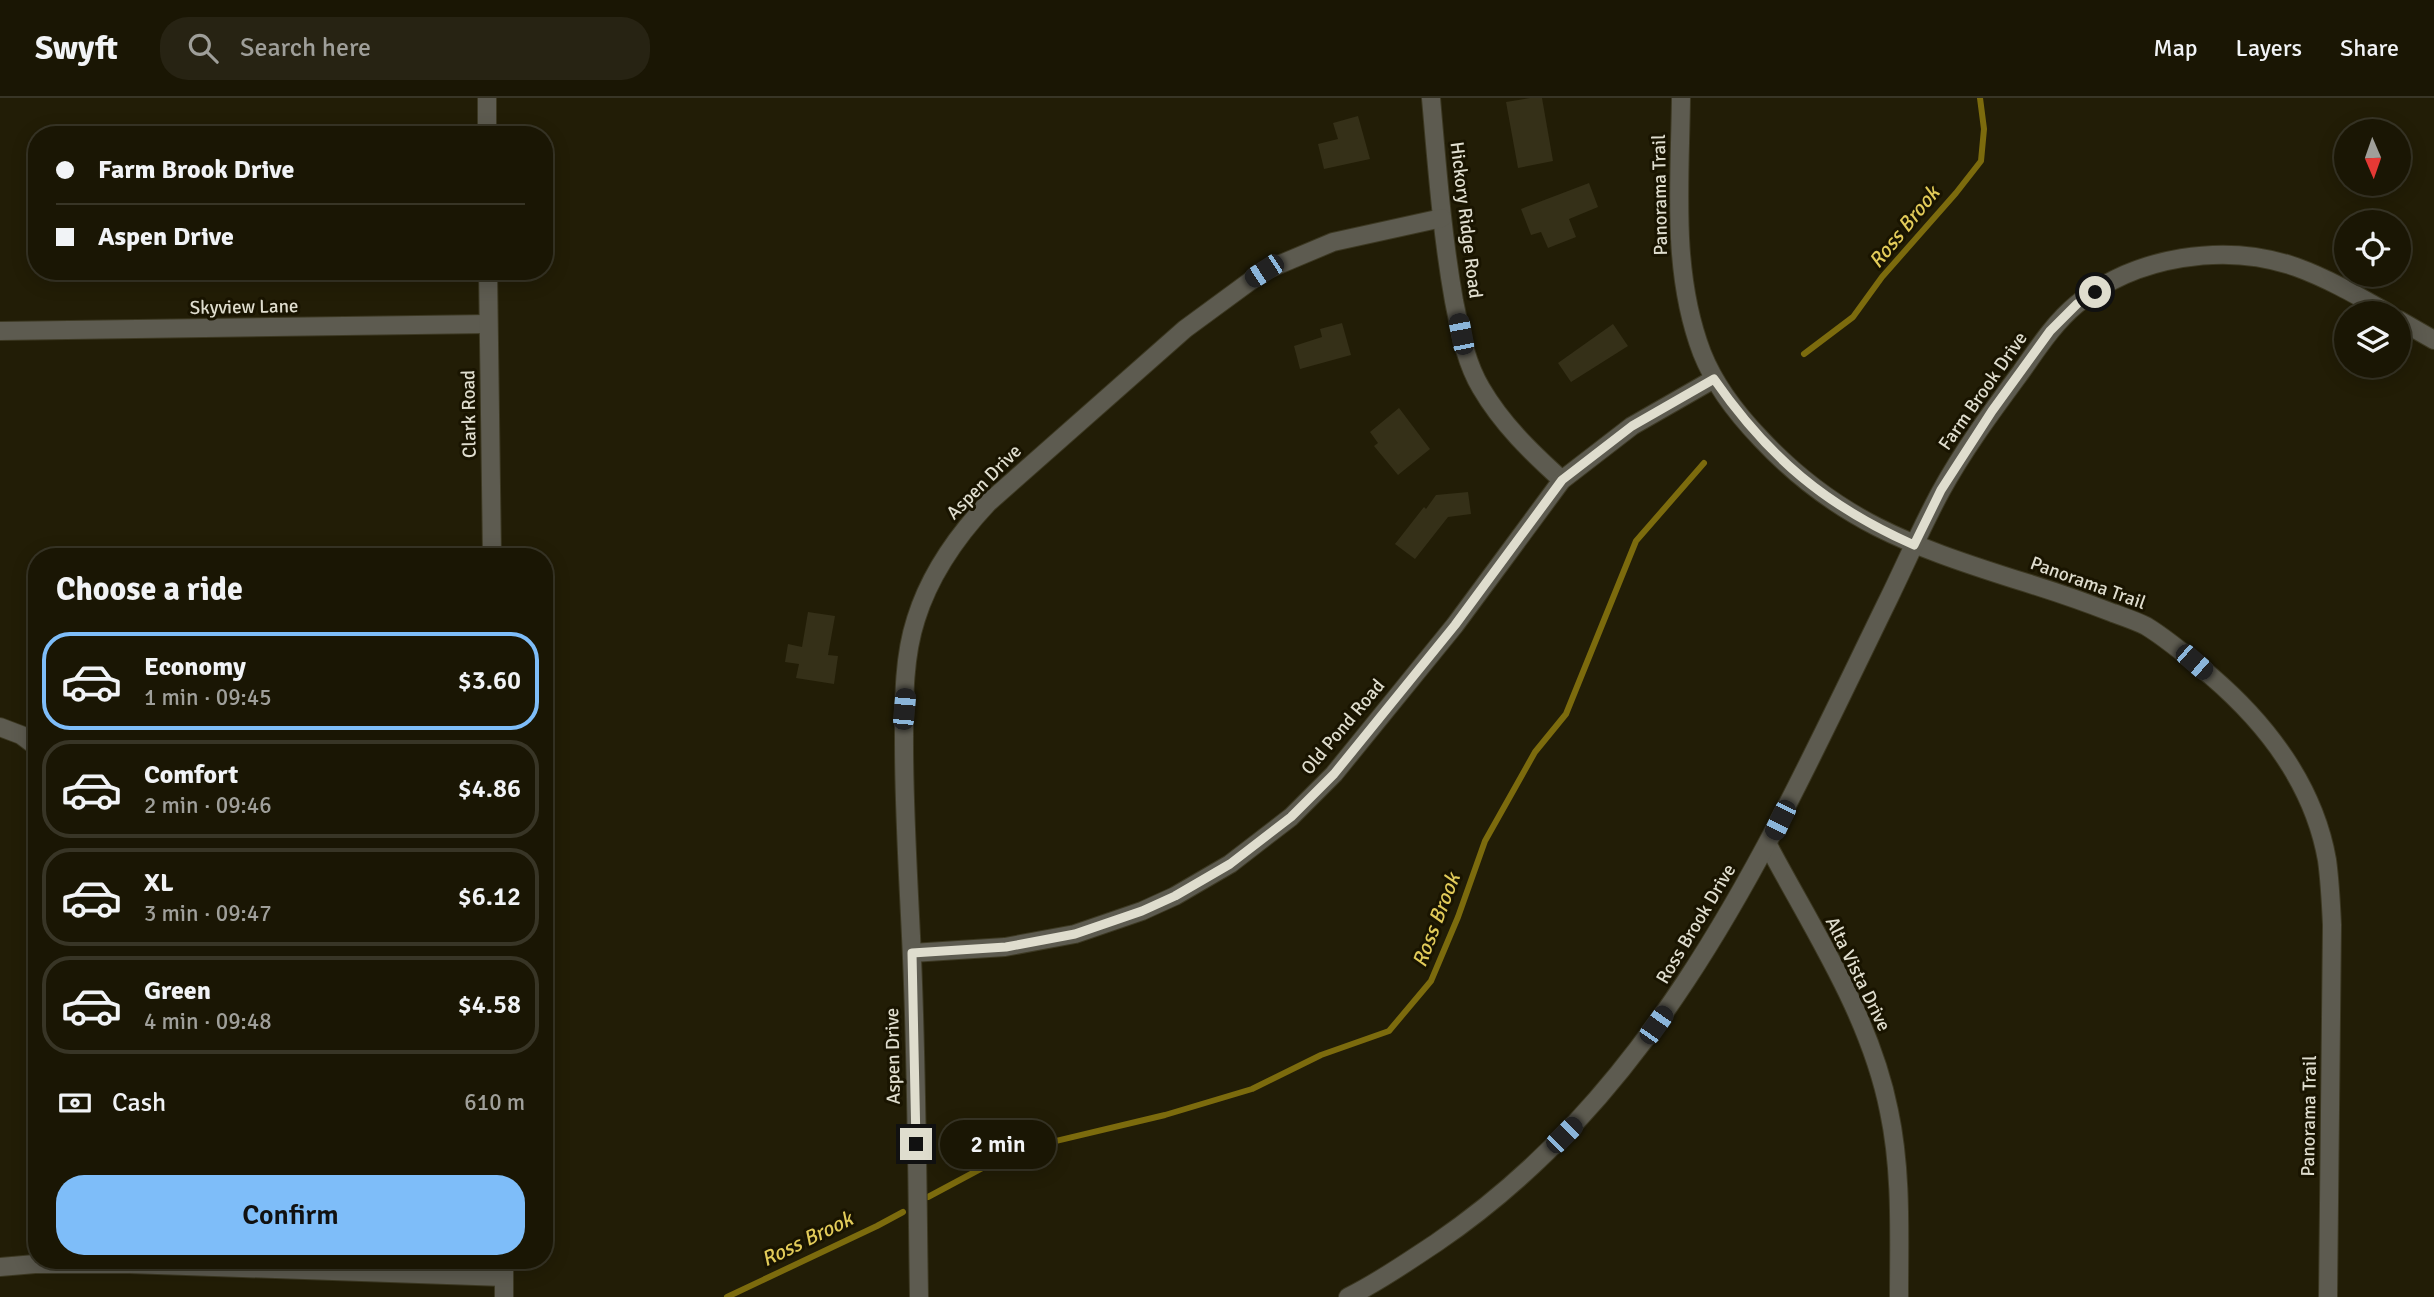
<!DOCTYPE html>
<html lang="en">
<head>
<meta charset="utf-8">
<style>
  body { margin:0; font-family:Signika,sans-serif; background:#272313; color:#f1f3f6; height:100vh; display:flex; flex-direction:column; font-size:26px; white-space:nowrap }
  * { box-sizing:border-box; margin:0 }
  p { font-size:23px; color:#9f9f9a }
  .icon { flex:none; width:38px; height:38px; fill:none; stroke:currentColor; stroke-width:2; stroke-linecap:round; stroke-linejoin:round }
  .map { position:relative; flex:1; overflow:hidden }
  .drawer { position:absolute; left:28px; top:450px; width:525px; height:721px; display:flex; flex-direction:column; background:#1a1604; border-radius:28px; box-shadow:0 4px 18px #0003,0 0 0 2px #383526 }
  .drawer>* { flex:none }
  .hud { position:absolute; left:28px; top:28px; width:525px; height:154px; border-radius:28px; box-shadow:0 4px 18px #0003,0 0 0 2px #383526; display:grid; align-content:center; height:154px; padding:0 28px; background:#1a1604 }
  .needle { width:46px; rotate:178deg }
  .tools { position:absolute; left:2334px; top:21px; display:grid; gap:14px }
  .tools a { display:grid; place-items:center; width:77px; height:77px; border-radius:50%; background:#1a1604; box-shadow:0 4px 18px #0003,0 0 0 2px #383526; font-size:35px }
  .end { position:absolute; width:32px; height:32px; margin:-16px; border:9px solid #dfddce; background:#111; box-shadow:0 0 0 4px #111 }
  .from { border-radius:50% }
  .bubble { position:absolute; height:49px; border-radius:24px; background:#1a1604; box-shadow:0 4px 18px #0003,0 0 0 2px #383526; font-size:23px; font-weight:600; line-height:49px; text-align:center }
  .car { position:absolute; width:21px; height:42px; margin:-21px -10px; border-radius:9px; box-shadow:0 0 5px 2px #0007; background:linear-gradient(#222 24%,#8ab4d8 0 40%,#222 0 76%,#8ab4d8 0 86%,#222 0) }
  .hud b { display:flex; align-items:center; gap:24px; height:66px; font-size:26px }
  .hud b+b { border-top:2px solid #383526 }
  .hud i { width:18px; height:18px; background:#f1f3f6 }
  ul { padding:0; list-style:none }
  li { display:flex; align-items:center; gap:21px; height:98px; margin:0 14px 10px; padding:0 14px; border:4px solid #383526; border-radius:28px }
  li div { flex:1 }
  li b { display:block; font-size:26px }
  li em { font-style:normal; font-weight:600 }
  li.current { border-color:#7ebdf9 }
  li>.icon { width:63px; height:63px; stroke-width:1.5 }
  h2 { padding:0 28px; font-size:32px; line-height:84px }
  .pay { display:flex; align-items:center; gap:18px; height:77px; padding:0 28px; font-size:26px }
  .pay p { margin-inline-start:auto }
  .primary-button { display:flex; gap:14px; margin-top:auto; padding:14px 28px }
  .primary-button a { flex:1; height:80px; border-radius:28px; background:#7ebdf9; color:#111; font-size:28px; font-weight:600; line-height:80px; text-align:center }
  header { display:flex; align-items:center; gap:42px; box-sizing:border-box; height:98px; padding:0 35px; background:#1a1604; border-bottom:2px solid #383526 }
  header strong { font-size:33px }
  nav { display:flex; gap:38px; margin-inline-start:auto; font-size:24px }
  .search { width:490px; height:63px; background:#272313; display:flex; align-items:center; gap:18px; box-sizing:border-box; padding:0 24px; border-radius:28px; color:#9f9f9a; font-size:26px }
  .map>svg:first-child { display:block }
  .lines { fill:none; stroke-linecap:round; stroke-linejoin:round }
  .stream { stroke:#7c6b0d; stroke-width:6 }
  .building { fill:#353018 }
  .minor-casing { stroke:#3c3822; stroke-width:20 }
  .tertiary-casing { stroke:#3c3822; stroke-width:20 }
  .minor { stroke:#5d5b50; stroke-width:18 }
  .tertiary { stroke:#5d5b50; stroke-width:18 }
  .route { stroke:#dfddce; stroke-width:9 }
  .labels { text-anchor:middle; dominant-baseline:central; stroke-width:6; stroke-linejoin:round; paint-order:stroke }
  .street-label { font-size:19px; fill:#dfddce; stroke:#191400 }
  .water-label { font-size:21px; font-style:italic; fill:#e2cb59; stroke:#191400 }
</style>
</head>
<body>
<header>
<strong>Swyft</strong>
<div class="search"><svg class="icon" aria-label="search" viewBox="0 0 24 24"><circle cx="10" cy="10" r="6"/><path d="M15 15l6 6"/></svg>Search here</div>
<nav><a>Map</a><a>Layers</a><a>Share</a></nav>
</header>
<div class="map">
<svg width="2434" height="1199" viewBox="0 0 2434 1199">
  <rect width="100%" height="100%" fill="#221d06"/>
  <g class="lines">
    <!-- stream -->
    <g class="stream">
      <path d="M1804,256l49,-37 29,-40 74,-84 25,-32 3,-32 -4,-31"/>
      <path d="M928,1099l86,-46 151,-36 87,-26 69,-34 68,-24 42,-50 27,-64 27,-76 50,-89 31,-38 70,-173 68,-78"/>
      <path d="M727,1199l150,-71 26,-14"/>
    </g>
  </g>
  <!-- building -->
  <g class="building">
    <path d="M1530,0h12l11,63 -35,7 -12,-66z"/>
    <path d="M1358,18l12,43 -46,10 -6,-25 20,-5 -5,-16z"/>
    <path d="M1589,85l9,24 -29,12 7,18 -28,11 -7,-16 -10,3 -10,-26z"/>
    <path d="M1342,225l9,32 -51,14 -6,-23 28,-9 -2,-8z"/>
    <path d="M1613,226l15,22 -57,36 -13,-19z"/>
    <path d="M1399,310l31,41 -32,26 -24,-29 4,-3 -8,-11z"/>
    <path d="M1468,394l3,22 -23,3 -33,42 -20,-15 29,-37 2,2 10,-14z"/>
    <path d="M808,514l27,4 -7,39 10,1 -4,28 -38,-6 3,-14 -14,-2 3,-18 14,3z"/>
  </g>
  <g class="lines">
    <defs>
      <g id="minor">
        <path d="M1431,0c6,68 11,136 23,203 6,29 11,60 27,87 21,36 50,64 81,92"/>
        <path d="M1681,0c-1,85 -10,174 21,255 13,33 35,61 59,86 76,81 150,107 253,140 33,10 66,21 99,34 11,4 23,8 33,13 23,14 45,33 65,50 56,48 103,110 116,184 3,22 4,43 5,65l-4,372"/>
        <path d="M2399,222l35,20"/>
        <path d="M0,233l488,-7"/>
        <path d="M0,629l21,8 16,12"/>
        <path d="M1768,747c45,85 102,170 121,266 13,61 10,124 10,186"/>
        <path d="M912,855l93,-6 70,-13 67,-23 33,-15 55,-32 61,-47 43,-43 121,-149 107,-145 70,-54 82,-47"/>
        <path d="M129,1166l375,13"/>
        <path d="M0,1169l35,-3h94l-2,-4"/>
        <path d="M919,1199c-2,-120 -2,-241 -8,-361 -3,-63 -7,-127 -7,-191 0,-42 -1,-86 12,-126 14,-45 40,-82 72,-116l197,-174 79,-58 69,-29 109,-24"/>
        <path d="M1348,1199c31,-15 59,-35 88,-54 230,-157 335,-404 453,-645 17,-35 33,-72 52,-107 23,-42 52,-81 80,-119 17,-24 33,-49 56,-68 58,-48 148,-62 219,-37 33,12 62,29 92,46"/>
      </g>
      <g id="tertiary">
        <path d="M487,0v37"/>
        <path d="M488,173l4,285"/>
        <path d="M504,1162v37"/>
      </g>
    </defs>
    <!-- minor casing -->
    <use href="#minor" class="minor-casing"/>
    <!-- tertiary casing -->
    <use href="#tertiary" class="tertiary-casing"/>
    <!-- minor -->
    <use href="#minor" class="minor"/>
    <!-- tertiary -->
    <use href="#tertiary" class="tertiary"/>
  </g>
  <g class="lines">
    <!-- route -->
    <path class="route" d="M916,1046l-4,-191 94,-6 69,-13 67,-23 33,-15 55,-32 61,-47 43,-43 121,-149 107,-145 70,-54 82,-47c55,79 112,127 200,166l27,-55 51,-79 58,-80 27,-27 18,-12"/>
  </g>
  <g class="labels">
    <!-- street labels -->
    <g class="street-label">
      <text transform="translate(1660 97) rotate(-91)">Panorama Trail</text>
      <text transform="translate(1466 122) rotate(83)">Hickory Ridge Road</text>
      <text transform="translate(244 209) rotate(-1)">Skyview Lane</text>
      <text transform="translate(1983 293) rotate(-55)">Farm Brook Drive</text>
      <text transform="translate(469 316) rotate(-91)">Clark Road</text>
      <text transform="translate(984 384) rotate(-45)">Aspen Drive</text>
      <text transform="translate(2088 485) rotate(20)">Panorama Trail</text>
      <text transform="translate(1343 629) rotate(-50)">Old Pond Road</text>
      <text transform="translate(1696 826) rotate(-59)">Ross Brook Drive</text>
      <text transform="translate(1858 876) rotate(64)">Alta Vista Drive</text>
      <text transform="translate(893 958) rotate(-91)">Aspen Drive</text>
      <text transform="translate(2309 1018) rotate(-89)">Panorama Trail</text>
    </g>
    <!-- water labels -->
    <g class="water-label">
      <text transform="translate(1904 129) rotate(-51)">Ross Brook</text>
      <text transform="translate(1436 822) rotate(-69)">Ross Brook</text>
      <text transform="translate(807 1141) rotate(-26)">Ross Brook</text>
    </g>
  </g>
</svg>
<div class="tools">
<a><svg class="needle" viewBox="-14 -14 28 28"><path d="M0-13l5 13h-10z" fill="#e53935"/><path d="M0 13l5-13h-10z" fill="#9f9f9a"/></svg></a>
<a><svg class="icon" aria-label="locate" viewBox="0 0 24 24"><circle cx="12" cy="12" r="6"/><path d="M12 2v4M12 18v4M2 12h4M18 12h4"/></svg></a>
<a><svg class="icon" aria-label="layers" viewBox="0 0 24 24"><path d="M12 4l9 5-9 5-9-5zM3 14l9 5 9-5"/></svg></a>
</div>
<i class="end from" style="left:2095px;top:194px"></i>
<i class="end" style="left:916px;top:1046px"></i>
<div class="bubble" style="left:940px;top:1022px;width:116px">2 min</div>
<i class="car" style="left:1264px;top:173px;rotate:237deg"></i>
<i class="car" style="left:1461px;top:236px;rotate:349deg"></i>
<i class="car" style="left:2194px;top:564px;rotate:131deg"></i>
<i class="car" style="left:904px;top:611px;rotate:5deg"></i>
<i class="car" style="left:1780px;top:722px;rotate:206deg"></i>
<i class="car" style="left:1656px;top:927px;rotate:35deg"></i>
<i class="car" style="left:1564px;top:1037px;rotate:45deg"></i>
<div class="hud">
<b><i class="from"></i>Farm Brook Drive</b>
<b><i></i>Aspen Drive</b>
</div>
<section class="drawer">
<h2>Choose a ride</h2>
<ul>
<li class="current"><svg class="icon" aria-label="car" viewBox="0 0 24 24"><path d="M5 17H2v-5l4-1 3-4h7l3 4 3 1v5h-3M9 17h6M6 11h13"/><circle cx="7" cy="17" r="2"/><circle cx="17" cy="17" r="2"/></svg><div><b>Economy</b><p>1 min · 09:45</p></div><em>$3.60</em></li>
<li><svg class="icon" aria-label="car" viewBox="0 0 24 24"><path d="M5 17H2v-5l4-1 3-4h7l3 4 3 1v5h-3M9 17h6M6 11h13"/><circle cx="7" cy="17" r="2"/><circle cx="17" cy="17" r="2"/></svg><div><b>Comfort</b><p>2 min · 09:46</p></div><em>$4.86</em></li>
<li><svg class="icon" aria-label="car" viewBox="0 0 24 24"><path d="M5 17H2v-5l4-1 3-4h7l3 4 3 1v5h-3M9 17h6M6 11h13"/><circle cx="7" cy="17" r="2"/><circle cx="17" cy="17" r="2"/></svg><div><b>XL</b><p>3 min · 09:47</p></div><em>$6.12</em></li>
<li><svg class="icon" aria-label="car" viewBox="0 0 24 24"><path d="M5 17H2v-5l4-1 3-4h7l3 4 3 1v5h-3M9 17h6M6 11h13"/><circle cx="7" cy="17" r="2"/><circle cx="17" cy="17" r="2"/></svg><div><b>Green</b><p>4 min · 09:48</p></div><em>$4.58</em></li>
</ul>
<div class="pay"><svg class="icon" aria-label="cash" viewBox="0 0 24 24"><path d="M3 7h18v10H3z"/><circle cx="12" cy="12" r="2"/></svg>Cash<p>610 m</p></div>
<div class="primary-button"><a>Confirm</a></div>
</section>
</div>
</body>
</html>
